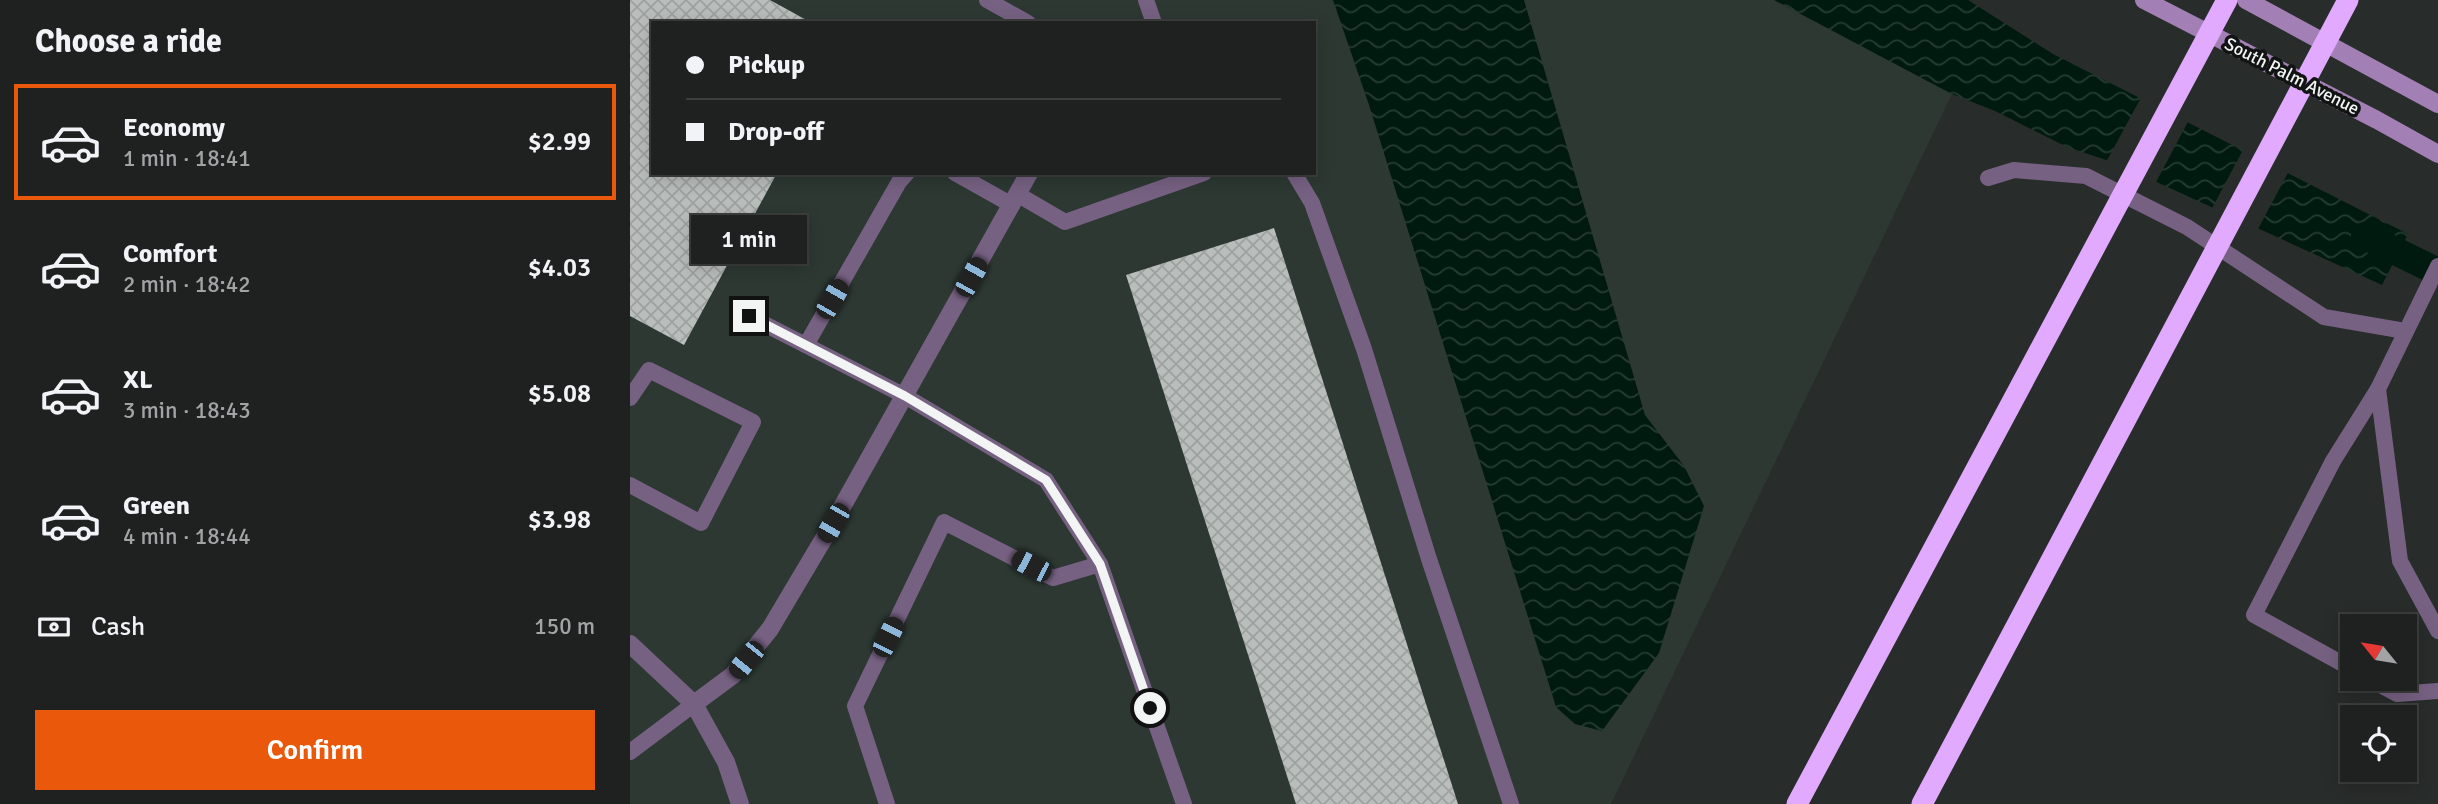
<!DOCTYPE html>
<html lang="en">
<head>
<meta charset="utf-8">
<style>
  body { margin:0; font-family:Signika,sans-serif; background:#2b2e2d; color:#f1f3f6; height:100vh; display:flex; flex-direction:column; font-size:26px; white-space:nowrap }
  * { box-sizing:border-box; margin:0 }
  p { font-size:23px; color:#a1a3a5 }
  .icon { flex:none; width:38px; height:38px; fill:none; stroke:currentColor; stroke-width:2; stroke-linecap:round; stroke-linejoin:round }
  .map { position:relative; flex:1; overflow:hidden }
  .sheet { display:flex; flex-direction:column; background:#1e2120; width:630px }
  .sheet>* { flex:none }
  .banner { position:absolute; left:21px; top:21px; width:665px; height:154px; border-radius:0px; box-shadow:0 4px 18px #0003,0 0 0 2px #3c3e3e; display:grid; align-content:center; height:154px; padding:0 35px; background:#1e2120 }
  .needle { width:46px; rotate:300deg }
  .controls { position:absolute; left:1710px; top:614px; display:grid; gap:14px }
  .controls a { display:grid; place-items:center; width:77px; height:77px; border-radius:0px; background:#1e2120; box-shadow:0 4px 18px #0003,0 0 0 2px #3c3e3e; font-size:35px }
  .end { position:absolute; width:32px; height:32px; margin:-16px; border:9px solid #f2f5f4; background:#111; box-shadow:0 0 0 4px #111 }
  .from { border-radius:50% }
  .bubble { position:absolute; height:49px; border-radius:0px; background:#1e2120; box-shadow:0 4px 18px #0003,0 0 0 2px #3c3e3e; font-size:23px; font-weight:600; line-height:49px; text-align:center }
  .car { position:absolute; width:21px; height:42px; margin:-21px -10px; border-radius:9px; box-shadow:0 0 5px 2px #0007; background:linear-gradient(#222 24%,#8ab4d8 0 40%,#222 0 76%,#8ab4d8 0 86%,#222 0) }
  .banner b { display:flex; align-items:center; gap:24px; height:66px; font-size:26px }
  .banner b+b { border-top:2px solid #3c3e3e }
  .banner i { width:18px; height:18px; background:#f1f3f6 }
  ul { padding:0; list-style:none }
  li { display:flex; align-items:center; gap:21px; height:116px; margin:0 14px 10px; padding:0 21px; border:4px solid transparent; border-radius:0px }
  li div { flex:1 }
  li b { display:block; font-size:26px }
  li em { font-style:normal; font-weight:600 }
  li.on { border-color:#ea580c }
  li>.icon { width:63px; height:63px; stroke-width:1.5 }
  h2 { padding:0 35px; font-size:32px; line-height:84px }
  .pay { display:flex; align-items:center; gap:18px; height:77px; padding:0 35px; font-size:26px }
  .pay p { margin-inline-start:auto }
  .primary-button { display:flex; gap:14px; margin-top:auto; padding:14px 35px }
  .primary-button a { flex:1; height:80px; border-radius:0px; background:#ea580c; color:#fff; font-size:28px; font-weight:600; line-height:80px; text-align:center }
  main { display:flex; flex:1; min-height:0 }
  .map>svg:first-child { display:block }
  .built { fill:#2d3833; fill-rule:evenodd }
  .water { fill:url(#water-waves) }
  .pier { fill:#282c2a }
  .lines { fill:none; stroke-linecap:round; stroke-linejoin:round }
  .canal { stroke:#001a10; stroke-width:28 }
  .building { fill:url(#building-cross-hatch) }
  .lane { stroke:#776183; stroke-width:16 }
  .street { stroke:#776183; stroke-width:18 }
  .secondary { stroke:#a27fb5; stroke-width:18 }
  .highway { stroke:#e1aaff; stroke-width:21 }
  .route { stroke:#f2f5f4; stroke-width:9 }
  .labels { text-anchor:middle; dominant-baseline:central; stroke-width:7; stroke-linejoin:round; paint-order:stroke }
  .street-label { font-size:18px; fill:#f2f5f4; stroke:#121413 }
</style>
</head>
<body>
<main>
<section class="sheet">
<h2>Choose a ride</h2>
<ul>
<li class="on"><svg class="icon" aria-label="car" viewBox="0 0 24 24"><path d="M5 17H2v-5l4-1 3-4h7l3 4 3 1v5h-3M9 17h6M6 11h13"/><circle cx="7" cy="17" r="2"/><circle cx="17" cy="17" r="2"/></svg><div><b>Economy</b><p>1 min · 18:41</p></div><em>$2.99</em></li>
<li><svg class="icon" aria-label="car" viewBox="0 0 24 24"><path d="M5 17H2v-5l4-1 3-4h7l3 4 3 1v5h-3M9 17h6M6 11h13"/><circle cx="7" cy="17" r="2"/><circle cx="17" cy="17" r="2"/></svg><div><b>Comfort</b><p>2 min · 18:42</p></div><em>$4.03</em></li>
<li><svg class="icon" aria-label="car" viewBox="0 0 24 24"><path d="M5 17H2v-5l4-1 3-4h7l3 4 3 1v5h-3M9 17h6M6 11h13"/><circle cx="7" cy="17" r="2"/><circle cx="17" cy="17" r="2"/></svg><div><b>XL</b><p>3 min · 18:43</p></div><em>$5.08</em></li>
<li><svg class="icon" aria-label="car" viewBox="0 0 24 24"><path d="M5 17H2v-5l4-1 3-4h7l3 4 3 1v5h-3M9 17h6M6 11h13"/><circle cx="7" cy="17" r="2"/><circle cx="17" cy="17" r="2"/></svg><div><b>Green</b><p>4 min · 18:44</p></div><em>$3.98</em></li>
</ul>
<div class="pay"><svg class="icon" aria-label="cash" viewBox="0 0 24 24"><path d="M3 7h18v10H3z"/><circle cx="12" cy="12" r="2"/></svg>Cash<p>150 m</p></div>
<div class="primary-button"><a>Confirm</a></div>
</section>
<div class="map">
<svg width="1808" height="804" viewBox="0 0 1808 804">
  <defs>
    <pattern id="water-waves" width="16" height="10" patternUnits="userSpaceOnUse" patternTransform="scale(1.75)"><rect width="16" height="10" fill="#001a10"/><path d="M0 5q4-4 8 0t8 0" fill="none" stroke="#263c33"/></pattern>
    <pattern id="building-cross-hatch" width="8" height="8" patternUnits="userSpaceOnUse" patternTransform="scale(1.75)"><rect width="8" height="8" fill="#b9bebc"/><path d="M0 0l8 8M0 8l8-8" fill="none" stroke="#9da19f"/></pattern>
  </defs>
  <rect width="100%" height="100%" fill="#282c2a"/>
  <!-- built -->
  <path class="built" d="M0,0h1144l178,94 -341,710h-981zM23,23h661v150h-661z"/>
  <!-- water -->
  <g class="water">
    <path d="M703,0h191l121,415 39,51 20,40 -45,147 -57,78 -27,-7 -19,-17 -187,-602z"/>
    <path d="M1144,0h194l85,54 355,180 -26,51 -267,-122 -48,-16 -72,-36 -43,-17z"/>
  </g>
  <!-- pier -->
  <g class="pier">
    <path d="M1513,94l47,24 -36,68 -49,-22z"/>
    <path d="M1615,146l45,23 -34,64 -46,-21z"/>
  </g>
  <g class="lines">
    <!-- canal -->
    <path class="canal" d="M1735,236l73,36"/>
  </g>
  <!-- building -->
  <g class="building">
    <path d="M0,0h140l42,23h-159v150h124l-93,172 -54,-29z"/>
    <path d="M644,228l184,576h-162l-170,-529z"/>
  </g>
  <g class="lines">
    <!-- lane -->
    <g class="lane">
      <path d="M357,0l41,23"/>
      <path d="M516,0l8,23"/>
      <path d="M325,173l57,32"/>
      <path d="M664,173l18,30 52,146 65,210 82,245"/>
      <path d="M1358,178l26,-8 72,6 101,51 137,90 81,14"/>
      <path d="M387,194l48,28 139,-49"/>
      <path d="M1808,266l-60,123 22,172 38,70"/>
      <path d="M119,316l156,80 141,84 54,84"/>
      <path d="M176,345l93,-163 8,-9"/>
      <path d="M0,398l19,-28 104,52 -52,101 -71,-38"/>
      <path d="M1722,669l-98,-54 79,-154 45,-72"/>
      <path d="M1739,679l28,15 41,-3"/>
      <path d="M0,752l64,-48"/>
      <path d="M257,804l-32,-98 89,-184 109,56 47,-14 84,240"/>
    </g>
    <!-- street -->
    <g class="street">
      <path d="M0,644l64,60 32,58 14,42"/>
      <path d="M64,704l39,-29 37,-46 63,-106 196,-350"/>
    </g>
    <!-- secondary -->
    <g class="secondary">
      <path d="M1514,0l233,120 61,34"/>
      <path d="M1616,0l192,104"/>
    </g>
    <!-- highway -->
    <g class="highway">
      <path d="M1167,804l430,-804"/>
      <path d="M1292,804l426,-804"/>
    </g>
  </g>
  <g class="lines">
    <!-- route -->
    <path class="route" d="M119,316l156,80 141,84 54,84 50,144"/>
  </g>
  <g class="labels">
    <!-- street labels -->
    <g class="street-label">
      <text transform="translate(1662 76) rotate(27)">South Palm Avenue</text>
    </g>
  </g>
</svg>
<div class="controls">
<a><svg class="needle" viewBox="-14 -14 28 28"><path d="M0-13l5 13h-10z" fill="#e53935"/><path d="M0 13l5-13h-10z" fill="#a1a3a5"/></svg></a>
<a><svg class="icon" aria-label="locate" viewBox="0 0 24 24"><circle cx="12" cy="12" r="6"/><path d="M12 2v4M12 18v4M2 12h4M18 12h4"/></svg></a>
</div>
<i class="end from" style="left:520px;top:708px"></i>
<i class="end" style="left:119px;top:316px"></i>
<div class="bubble" style="left:61px;top:215px;width:116px">1 min</div>
<i class="car" style="left:341px;top:277px;rotate:29deg"></i>
<i class="car" style="left:202px;top:299px;rotate:30deg"></i>
<i class="car" style="left:203px;top:523px;rotate:210deg"></i>
<i class="car" style="left:401px;top:566px;rotate:297deg"></i>
<i class="car" style="left:258px;top:637px;rotate:26deg"></i>
<i class="car" style="left:116px;top:660px;rotate:219deg"></i>
<div class="banner">
<b><i class="from"></i>Pickup</b>
<b><i></i>Drop-off</b>
</div>
</div>
</main>
</body>
</html>
